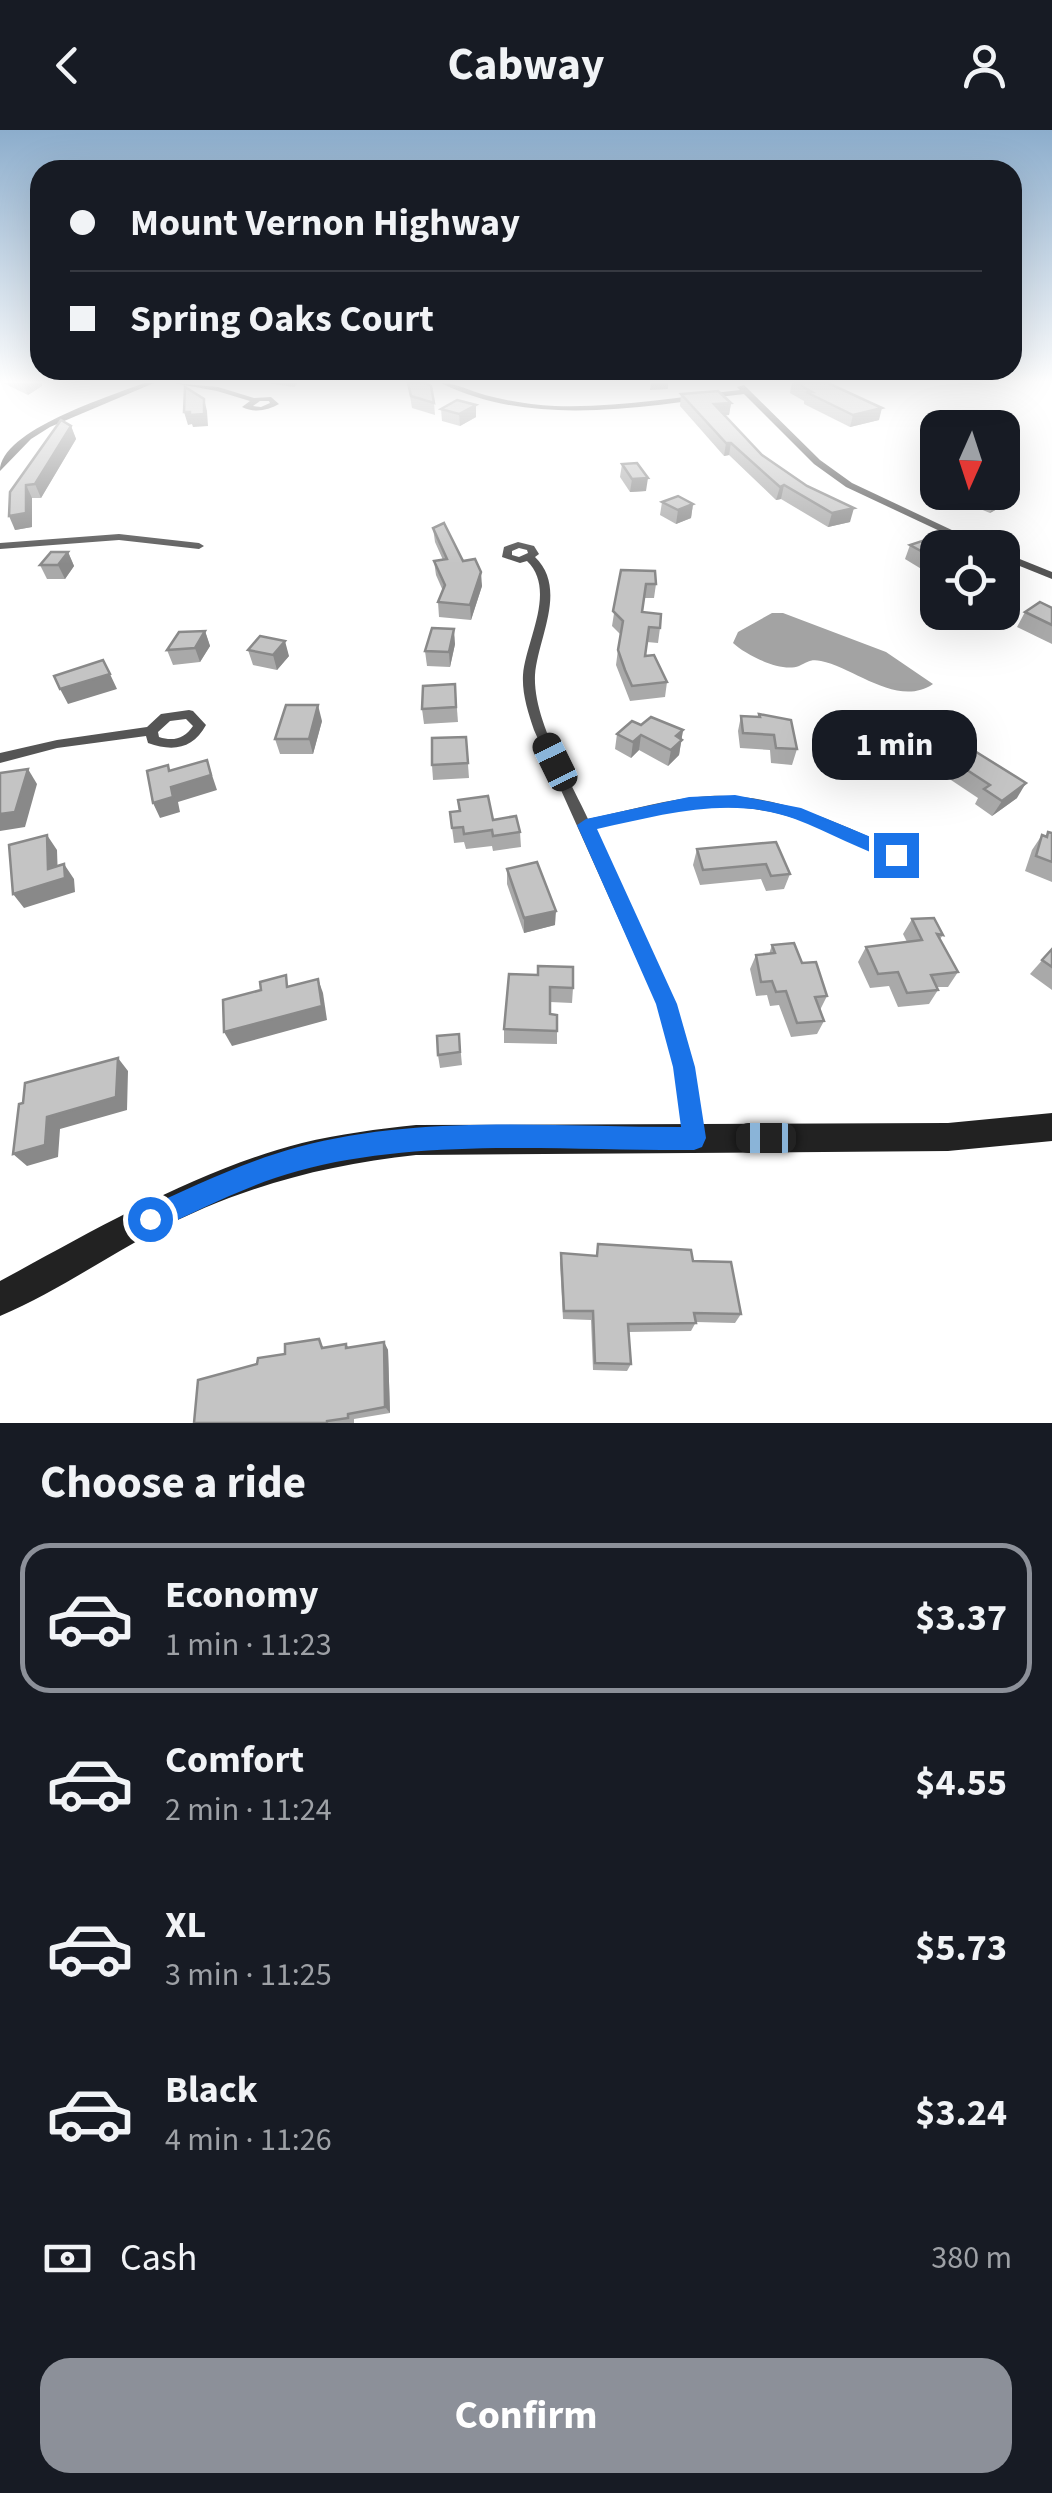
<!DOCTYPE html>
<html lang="en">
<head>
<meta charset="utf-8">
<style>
  body { margin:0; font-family:"Source Sans 3",sans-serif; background:#20242c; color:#f1f3f6; height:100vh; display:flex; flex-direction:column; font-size:38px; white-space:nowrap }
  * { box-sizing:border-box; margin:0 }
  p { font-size:32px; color:#9ea1a6 }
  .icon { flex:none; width:55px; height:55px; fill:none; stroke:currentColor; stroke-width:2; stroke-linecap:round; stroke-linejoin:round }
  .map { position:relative; height:1293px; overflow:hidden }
  .sheet { display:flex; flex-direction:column; background:#171b24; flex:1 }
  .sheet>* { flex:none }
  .guide { position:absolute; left:30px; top:30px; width:992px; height:220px; border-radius:30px; box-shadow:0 10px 40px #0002; display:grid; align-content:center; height:220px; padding:0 40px; background:#171b24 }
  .needle { width:65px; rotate:183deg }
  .controls { position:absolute; left:920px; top:280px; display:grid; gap:20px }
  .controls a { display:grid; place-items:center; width:100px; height:100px; border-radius:20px; background:#171b24; box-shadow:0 10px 40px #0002; font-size:50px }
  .end { position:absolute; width:45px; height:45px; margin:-22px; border:12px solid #1a73e8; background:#fff; box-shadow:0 0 0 5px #fff }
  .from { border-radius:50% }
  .bubble { position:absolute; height:70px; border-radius:30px; background:#171b24; box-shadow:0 10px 40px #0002; font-size:32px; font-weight:700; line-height:70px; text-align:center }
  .car { position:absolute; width:30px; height:60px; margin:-30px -15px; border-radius:12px; box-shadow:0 0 8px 2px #0007; background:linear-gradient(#222 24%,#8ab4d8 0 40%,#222 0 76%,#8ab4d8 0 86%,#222 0) }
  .guide b { display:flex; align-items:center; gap:35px; height:95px; font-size:38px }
  .guide b+b { border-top:2px solid #363941 }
  .guide i { width:25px; height:25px; background:#f1f3f6 }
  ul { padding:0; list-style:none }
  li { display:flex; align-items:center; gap:30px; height:150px; margin:0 20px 15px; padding:0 20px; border:5px solid transparent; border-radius:30px }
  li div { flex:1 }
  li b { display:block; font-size:38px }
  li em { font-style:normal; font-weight:700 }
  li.current { border-color:#8c9099 }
  li>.icon { width:90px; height:90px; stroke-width:1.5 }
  h2 { padding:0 40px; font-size:45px; line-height:120px }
  .pay { display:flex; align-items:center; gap:25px; height:110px; padding:0 40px; font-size:38px }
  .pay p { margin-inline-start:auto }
  .action { display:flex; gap:20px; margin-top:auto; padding:20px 40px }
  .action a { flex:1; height:115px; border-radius:30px; background:#8c9099; color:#fff; font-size:40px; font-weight:700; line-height:115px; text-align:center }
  header { display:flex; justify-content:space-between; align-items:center; height:130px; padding:0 40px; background:#171b24; font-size:45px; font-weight:700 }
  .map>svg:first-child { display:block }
  .water { fill:#a3a3a3 }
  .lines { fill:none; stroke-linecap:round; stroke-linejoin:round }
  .street { fill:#555; fill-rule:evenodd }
  .secondary { fill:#222; fill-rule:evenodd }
  .wall { fill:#a9a9a9 }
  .shaded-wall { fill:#898989 }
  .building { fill:#c4c4c4; stroke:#898989; stroke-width:2.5 }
  .route { fill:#1a73e8 }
</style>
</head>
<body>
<header><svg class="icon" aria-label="back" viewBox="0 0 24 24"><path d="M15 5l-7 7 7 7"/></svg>Cabway<svg class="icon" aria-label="person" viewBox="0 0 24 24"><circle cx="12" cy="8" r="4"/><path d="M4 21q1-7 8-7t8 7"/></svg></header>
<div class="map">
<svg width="1052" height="1293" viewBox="0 0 1052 1293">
  <rect width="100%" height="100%" fill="#fff"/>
  <!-- water -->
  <path class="water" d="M772,483h11l103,39 47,32c-35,24 -78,-16 -112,-23 -11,-2 -13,1 -22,5 -18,7 -53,-11 -66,-23l5,-11z"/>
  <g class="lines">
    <!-- street -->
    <g class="street">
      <path d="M144,253h10l-104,44 -19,12 -31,32c0,-41 111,-75 144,-88z"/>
      <path d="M173,253l45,4 36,11 17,-1 8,7c-12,7 -25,9 -37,3l8,-6 -33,-10zM260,271h9l1,2 -9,4 -8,-1z"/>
      <path d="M441,253c16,0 29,8 44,12 23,6 46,10 70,11 62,2 124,-9 185,-16l-3,-3 7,-2 76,75 32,23 138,65h-14l-130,-61 -32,-23 -70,-70c-99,12 -210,35 -303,-11z"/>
      <path d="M119,404l80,9 5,3 -5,3 -80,-9 -119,9v-6z"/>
      <path d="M518,412l16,4 5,8 -4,3c33,32 3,80 0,118 -2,45 34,103 53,144 40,-8 81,-21 122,-23 68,-3 131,28 191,55l3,4 -3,4 -5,2c-34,-12 -65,-31 -99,-42 -73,-24 -132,-6 -204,10l82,175 18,63 11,71 -3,7 -7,3 -7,-3 -3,-7 -9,-71 -18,-63 -123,-274c-6,-18 -12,-36 -11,-55 3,-35 34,-85 4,-114l-7,2 -18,-6 2,-10zM519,418l8,2 1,3 -9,4 -7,-2v-4z"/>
      <path d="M1002,422l50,20v7l-50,-20z"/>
      <path d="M189,580l4,1 13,14c-13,24 -33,27 -58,18l-2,-7 -89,12 -57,15v-10l57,-13 90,-13 14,-13zM186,589l7,7c-8,12 -19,16 -34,11l-1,-5 12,-11z"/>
    </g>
    <!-- secondary -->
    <path class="secondary" d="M1052,983v28l-104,10 -532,4c-94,10 -178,33 -262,77 -51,27 -100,61 -154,84v-35c97,-52 194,-110 302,-138 37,-9 76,-14 114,-18l532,-2z"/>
  </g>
  <!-- wall -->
  <g class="wall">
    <path d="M3,253h39v3l-14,9z"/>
    <path d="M267,253h31l-4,4z"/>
    <path d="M408,253h18l8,20 1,12 -23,-7z"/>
    <path d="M792,253h36l51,37 -29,7 -46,-23v-3l-14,-8z"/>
    <path d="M681,264l50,9 -2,12h-4l37,40 88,67 -22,5 -47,-28 -5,1 -47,-45 -5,1 -44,-50z"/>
    <path d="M441,279l35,8 -16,9 -18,-5z"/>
    <path d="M71,296l5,13 -35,59h-9v29l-17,3 -5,-38z"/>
    <path d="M622,334l24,27 -16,1 -10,-15z"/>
    <path d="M1012,361l-6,13 -16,9 -29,-12 3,-9h38z"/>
    <path d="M662,372l31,2 -2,14 -15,6 -16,-9z"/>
    <path d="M433,398l30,33 19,25 -11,34 -32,-3 -1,-15 5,-11 -7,-16 -2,-14 9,-1 -8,-18z"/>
    <path d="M928,409l10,30 -10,4 -23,-14 5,-14z"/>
    <path d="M68,422l6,14 -9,13h-18l-7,-14z"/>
    <path d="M621,440l35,14 -2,14h-10l-2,14 18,16 -2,15 -11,-1 -2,14 22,26 -2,15 -35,4 -14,-36 4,-31 -8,-8z"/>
    <path d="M1052,478v36l-35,-17 8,-15z"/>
    <path d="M205,501l5,15 -10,16 -27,3 -6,-15z"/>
    <path d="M455,514l-5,23 -23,-1 -2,-15z"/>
    <path d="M248,520l41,6 -12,14 -24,-5z"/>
    <path d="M455,554l3,38 -34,2 -2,-15z"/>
    <path d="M759,584l38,35 -5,16 -21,-2 -1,-13 -30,-2 -2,-17 3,-15 17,1z"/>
    <path d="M849,590l47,40 -7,15 -37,-10 -4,10 -19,-4 3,-16 6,-15 4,1z"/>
    <path d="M322,591l-9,33h-33l-5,-15z"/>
    <path d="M641,595l42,5 -4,25 -11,11 -29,-16 -8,8 -16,-9 2,-15z"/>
    <path d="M466,607l3,41 -36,2 -1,-15z"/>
    <path d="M947,627l70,41 -25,18 -17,-12 3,-6 -39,-26z"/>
    <path d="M458,670l35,20 27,12 1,15 -28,4 -1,-5 -26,3 -2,-7 -10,1 -4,-31 9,-1z"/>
    <path d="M1048,702l4,1v49l-27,-11 7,-21 10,-15 3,1z"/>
    <path d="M776,712l14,32 -6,15 -18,2 -5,-12 -61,6 -7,-20 4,-16z"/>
    <path d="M507,739l48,56 -31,8 -17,-49z"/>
    <path d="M912,789l31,16 -3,4 18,33 -10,15h-11l1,3 -9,14 -31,3 -9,-21 -19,2 -12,-26 8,-15 41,-5 -4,-8z"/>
    <path d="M772,815l30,18 25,33 -7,14 4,11 -7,13 -26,3 -12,-32 -9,1 -3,-11 -11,1 -6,-27 6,-14 13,-1z"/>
    <path d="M1052,819v41l-22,-16z"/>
    <path d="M509,844l64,14 -1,15 -22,-1v12l7,17v13l-53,-1v-14z"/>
    <path d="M459,904l3,31 -22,3 -2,-13z"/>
    <path d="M598,1114l95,17 48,53 -6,9 -39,-1 -5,9 -62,1 2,32 -4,7 -34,-1 -2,-50 -28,-1 -3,-56 1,-10 35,3z"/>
    <path d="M384,1212l4,8 2,63 -36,6v4h-160l63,-59 69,-17 20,-3 3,4z"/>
  </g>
  <!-- shaded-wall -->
  <g class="shaded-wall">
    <path d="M23,253h19v3l-14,9z"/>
    <path d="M651,253h17v6l-18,1z"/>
    <path d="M204,269l3,12 1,15 -15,1 -1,-3 -4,1 -4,-13z"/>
    <path d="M731,273l-2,12 -17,2 2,-13z"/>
    <path d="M476,275v12l-16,9 -1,-12z"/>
    <path d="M882,278l-3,12 -29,7 3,-12z"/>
    <path d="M71,296l5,13 -35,59 -6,-14z"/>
    <path d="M726,313h5l-2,12 -5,1z"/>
    <path d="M648,348l-2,13 -16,1 2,-13z"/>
    <path d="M26,355l6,13v29l-17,3 -6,-14z"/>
    <path d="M784,355l-3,14 -5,1 4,-13z"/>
    <path d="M1012,361l-6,13 -16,9 6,-14z"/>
    <path d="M693,374l-2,14 -15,6 2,-14z"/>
    <path d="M854,378l-4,14 -22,5 4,-14z"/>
    <path d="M68,422l6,14 -9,13 -7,-14z"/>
    <path d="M938,427v12l-10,4 6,-15z"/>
    <path d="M481,442l1,14 -11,34 -1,-15z"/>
    <path d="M454,499l1,15 -5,23 -1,-15z"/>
    <path d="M205,501l5,15 -10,16 -5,-14z"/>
    <path d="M285,511l4,15 -12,14 -4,-15z"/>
    <path d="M110,544l7,15 -49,15 -8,-15z"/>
    <path d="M318,575l4,16 -9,33 -4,-15z"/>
    <path d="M683,600l-4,25 -11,11 3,-16 5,-14z"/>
    <path d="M641,605l-2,15 -8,8 2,-16z"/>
    <path d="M207,630l10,30 -39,12 2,10 -20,6 -7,-15 16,-32 -1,-6 6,15z"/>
    <path d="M28,639l9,15 -12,43 -25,4v-17z"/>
    <path d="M1026,653l-9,15 -25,18 10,-15z"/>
    <path d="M47,705l10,15 1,30 6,-16 10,15 1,13 -51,16 -11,-14 35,-25z"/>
    <path d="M556,781l-1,14 -31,8v-15z"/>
    <path d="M318,849l5,14 4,27 -95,26 -8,-14z"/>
    <path d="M118,928l10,13 -1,39 -67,19 -2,28 -31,9 -14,-12 34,-37z"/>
    <path d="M384,1212l4,8 2,63 -5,-6z"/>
  </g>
  <!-- building -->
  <g class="building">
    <path d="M408,253h18l5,3 3,17 -23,-7z"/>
    <path d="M797,253h31l54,25 -29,7 -47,-23h6z"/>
    <path d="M185,257l19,12v15l-14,1v-3h-6z"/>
    <path d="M718,261l13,12 -17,1 48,51 45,31 47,22 -22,5 -48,-28 -4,2 -49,-44h-5l-45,-49z"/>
    <path d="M457,270l19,5 -17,9 -18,-5z"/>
    <path d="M61,290l10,6 -36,58 -9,1v28l-17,3 1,-24z"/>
    <path d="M637,333l11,15 -16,1 -10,-15z"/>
    <path d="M1002,357l10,4 -16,8 -17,-7h23z"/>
    <path d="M678,366l15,8 -15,6 -16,-8z"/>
    <path d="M444,393l19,38 12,-2 6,13 -11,33 -32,-3 7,-17 -11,-24 13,-2 -14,-31z"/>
    <path d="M928,409l15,9h-5v9l-4,1 -24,-13z"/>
    <path d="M51,422h17l-10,13h-18z"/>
    <path d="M621,440l34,1 1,13h-10l-4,28 19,2 -1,14 -11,-1 -4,29 9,-1 13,27 -35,4 -7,-16 -7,-20 5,-29 -10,-10z"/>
    <path d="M1040,472l12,6v17l-27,-13z"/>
    <path d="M432,498l22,1 -5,23 -24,-1z"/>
    <path d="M205,501l-10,17 -28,2 12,-18z"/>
    <path d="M260,506l25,5 -12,14 -25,-5z"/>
    <path d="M103,530l7,14 -50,15 -6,-13z"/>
    <path d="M455,554l1,23 -34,2 1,-23z"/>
    <path d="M286,575h32l-9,34h-34z"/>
    <path d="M759,584l32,6 6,29 -21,-1 -2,-13 -31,-2 -2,-17 19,1z"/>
    <path d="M651,587l32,13 -7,6 6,4 -11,10 -30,-15 -8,7 -16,-8 15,-13 9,4z"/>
    <path d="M849,590l17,3v7l28,6 2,24 -41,-11 -1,11 -19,-4 3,-16 8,1z"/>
    <path d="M466,607l2,26 -36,2v-27z"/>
    <path d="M965,615l61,38 -24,18 -18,-12 6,-4 -43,-28z"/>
    <path d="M207,630l4,15 -40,12 2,10 -20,6 -6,-32 21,-6 1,6z"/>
    <path d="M28,639l-13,43 -15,2v-41z"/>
    <path d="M488,666l5,24 23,-4 4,16 -27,4 -1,-6 -28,4 -1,-7 -11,1 -2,-16 10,-1 -2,-11z"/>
    <path d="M1048,702l4,1v29l-16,-6 6,-21 5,2z"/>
    <path d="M47,705l1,34 16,-5 1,14 -52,16 -4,-49z"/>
    <path d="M776,712l14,32 -19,2 -5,-12 -63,6 -6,-21z"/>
    <path d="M537,732l19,49 -32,7 -17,-49z"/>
    <path d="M934,788l9,17 -6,-1 21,38 -27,3 7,15 -31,3 -9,-21 -20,2 -12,-27 56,-7 -10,-21z"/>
    <path d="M794,813l8,20 14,-1 11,34 -12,1 9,24 -27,2 -11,-32 -10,1 -4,-11 -11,1 -5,-27 19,-2 -3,-8z"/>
    <path d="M1052,819v18l-10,-7z"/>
    <path d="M538,836l35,1v21l-23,-1v27l7,1v16l-53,-2 5,-55 29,1z"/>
    <path d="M286,845l1,12 31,-8 4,27 -98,26 -1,-32 38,-10 -1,-8z"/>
    <path d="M459,904l1,18 -22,3 -1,-19z"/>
    <path d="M118,928l-2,39 -69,20 -2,28 -32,9 6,-50 4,-1 2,-20z"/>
    <path d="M598,1114l93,6 2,11 38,1 10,52 -47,-1 2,10 -68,1 3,40 -36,-1 -2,-52h-29l-3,-58 36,3z"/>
    <path d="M319,1209l3,9 24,-4v4l38,-6 1,65 -37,7v4l-21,3v2h-133l4,-43 59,-16 1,-6 27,-4v-10z"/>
  </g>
  <!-- sky -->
  <linearGradient id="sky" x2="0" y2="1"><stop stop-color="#8cadcc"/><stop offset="0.58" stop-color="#fff"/><stop offset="1" stop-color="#fff" stop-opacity="0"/></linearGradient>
  <rect width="1052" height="434" fill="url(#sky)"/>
  <!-- route -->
  <path class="route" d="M735,665l66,13 101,42 3,5 -9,7c-35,-12 -67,-30 -101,-43 -65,-24 -133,-4 -198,10l80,175 18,63 11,71 -4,9 -8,3c-126,1 -274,-13 -396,21 -52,14 -99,40 -148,61l-9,-4 -4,-9 4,-9c51,-23 102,-48 157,-63 122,-33 257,-20 383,-20l-8,-60 -17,-63 -79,-179 9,-6 103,-22z"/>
</svg>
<div class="controls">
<a><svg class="needle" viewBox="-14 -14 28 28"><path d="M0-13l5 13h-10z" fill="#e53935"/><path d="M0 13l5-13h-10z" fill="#9ea1a6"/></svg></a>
<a><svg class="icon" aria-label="locate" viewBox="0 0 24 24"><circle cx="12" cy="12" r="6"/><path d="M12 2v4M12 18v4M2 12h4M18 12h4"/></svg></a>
</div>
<i class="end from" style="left:150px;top:1089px"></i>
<i class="end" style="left:896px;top:725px"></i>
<div class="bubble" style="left:812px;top:580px;width:165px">1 min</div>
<i class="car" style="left:555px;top:632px;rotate:334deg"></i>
<i class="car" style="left:766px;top:1008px;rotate:270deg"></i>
<div class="guide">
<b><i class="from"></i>Mount Vernon Highway</b>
<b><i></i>Spring Oaks Court</b>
</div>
</div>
<section class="sheet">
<h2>Choose a ride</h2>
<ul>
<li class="current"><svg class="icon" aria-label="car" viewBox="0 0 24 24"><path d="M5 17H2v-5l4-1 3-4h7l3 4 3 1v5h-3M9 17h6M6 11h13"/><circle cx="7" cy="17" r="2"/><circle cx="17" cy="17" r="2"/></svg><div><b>Economy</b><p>1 min · 11:23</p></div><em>$3.37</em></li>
<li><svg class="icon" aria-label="car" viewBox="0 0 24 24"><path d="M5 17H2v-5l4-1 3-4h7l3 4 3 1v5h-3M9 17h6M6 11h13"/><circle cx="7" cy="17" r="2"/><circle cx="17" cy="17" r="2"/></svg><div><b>Comfort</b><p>2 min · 11:24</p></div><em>$4.55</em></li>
<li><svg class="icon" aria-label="car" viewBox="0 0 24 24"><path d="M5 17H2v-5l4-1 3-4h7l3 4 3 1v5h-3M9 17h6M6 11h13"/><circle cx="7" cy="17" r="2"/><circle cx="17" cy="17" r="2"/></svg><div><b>XL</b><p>3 min · 11:25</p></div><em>$5.73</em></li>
<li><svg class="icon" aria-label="car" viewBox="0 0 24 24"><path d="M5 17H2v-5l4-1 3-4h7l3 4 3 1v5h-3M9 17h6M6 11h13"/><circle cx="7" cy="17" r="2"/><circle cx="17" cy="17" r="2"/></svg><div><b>Black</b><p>4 min · 11:26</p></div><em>$3.24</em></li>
</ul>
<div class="pay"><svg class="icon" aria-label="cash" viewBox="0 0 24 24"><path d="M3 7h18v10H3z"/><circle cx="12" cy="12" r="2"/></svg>Cash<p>380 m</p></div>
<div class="action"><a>Confirm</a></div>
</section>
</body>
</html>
